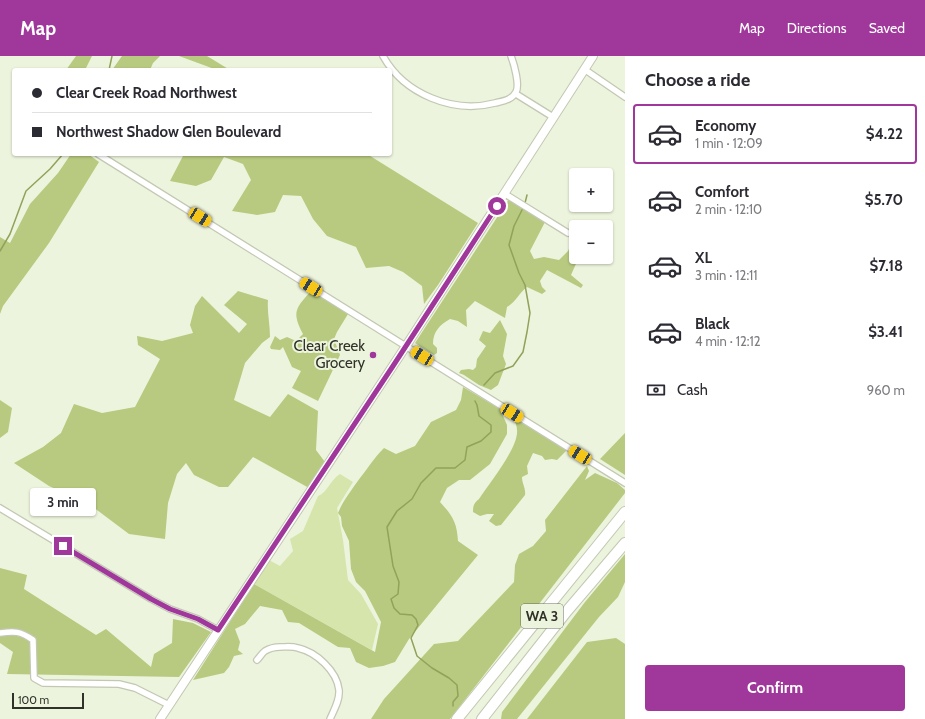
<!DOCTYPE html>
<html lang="en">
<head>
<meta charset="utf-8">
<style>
  body { margin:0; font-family:Cabin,sans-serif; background:#f7f7f7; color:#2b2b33; height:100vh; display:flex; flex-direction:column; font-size:15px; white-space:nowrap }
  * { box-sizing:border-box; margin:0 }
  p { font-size:13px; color:#7c7c81 }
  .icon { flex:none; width:22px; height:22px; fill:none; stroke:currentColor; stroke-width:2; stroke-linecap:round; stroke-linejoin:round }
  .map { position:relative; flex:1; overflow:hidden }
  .side { display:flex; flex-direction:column; background:#fff; width:300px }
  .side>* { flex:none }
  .banner { position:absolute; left:12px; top:12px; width:380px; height:88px; border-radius:4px; box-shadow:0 1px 3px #0004; display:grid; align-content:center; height:88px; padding:0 20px; background:#fff }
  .controls { position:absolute; left:569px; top:112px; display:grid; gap:8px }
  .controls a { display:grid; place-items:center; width:44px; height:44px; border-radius:4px; background:#fff; box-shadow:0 1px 3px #0004; font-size:20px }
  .scale { position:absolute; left:12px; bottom:10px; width:72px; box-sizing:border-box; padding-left:4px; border:2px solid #303229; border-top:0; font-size:11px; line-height:14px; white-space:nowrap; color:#303229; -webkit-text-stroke:3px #edf4dd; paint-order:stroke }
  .end { position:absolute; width:18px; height:18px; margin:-9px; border:5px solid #a0379a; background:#fff; box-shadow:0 0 0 2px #fff }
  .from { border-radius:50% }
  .bubble { position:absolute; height:28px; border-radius:4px; background:#fff; box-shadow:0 1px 3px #0004; font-size:13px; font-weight:800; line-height:28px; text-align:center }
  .car { position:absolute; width:12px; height:24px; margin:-12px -6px; border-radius:5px; box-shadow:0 0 3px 1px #0007; background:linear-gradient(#f5c518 24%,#345 0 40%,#f5c518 0 76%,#345 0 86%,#f5c518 0) }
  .banner b { display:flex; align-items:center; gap:14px; height:38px; font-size:15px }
  .banner b+b { border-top:1px solid #e1e1e2 }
  .banner i { width:10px; height:10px; background:#2b2b33 }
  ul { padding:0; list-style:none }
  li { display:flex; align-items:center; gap:12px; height:60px; margin:0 8px 6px; padding:0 12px; border:2px solid transparent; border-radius:4px }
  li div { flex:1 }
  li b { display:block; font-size:15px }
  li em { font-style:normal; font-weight:800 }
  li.current { border-color:#a0379a }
  li>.icon { width:36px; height:36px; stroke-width:1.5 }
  h2 { padding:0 20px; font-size:18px; line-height:48px }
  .pay { display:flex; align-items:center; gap:10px; height:44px; padding:0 20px; font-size:15px }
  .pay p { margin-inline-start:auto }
  .cta { display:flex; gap:8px; margin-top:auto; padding:8px 20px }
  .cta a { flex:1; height:46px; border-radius:4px; background:#a0379a; color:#fff; font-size:16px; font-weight:800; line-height:46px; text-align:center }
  header { display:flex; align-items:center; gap:24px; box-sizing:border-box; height:56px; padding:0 20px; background:#a0379a; color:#fff }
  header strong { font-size:19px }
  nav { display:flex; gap:22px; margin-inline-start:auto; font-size:14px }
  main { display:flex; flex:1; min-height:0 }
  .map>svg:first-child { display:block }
  .green { fill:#d6e5ab }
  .forest { fill:#b8ca7f }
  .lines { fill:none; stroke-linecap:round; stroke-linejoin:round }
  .stream { stroke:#91a259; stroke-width:1.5 }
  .street-casing { stroke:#c2c8b3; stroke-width:8 }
  .secondary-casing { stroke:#c2c8b3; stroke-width:10 }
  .highway-casing { stroke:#c2c8b3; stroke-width:12 }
  .street { stroke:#fff; stroke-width:5.5 }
  .secondary { stroke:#fff; stroke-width:8 }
  .highway { stroke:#fff; stroke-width:10 }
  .route { stroke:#a0379a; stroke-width:5 }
  .poi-dot { fill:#a0379a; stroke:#edf4dd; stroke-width:1.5 }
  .labels { text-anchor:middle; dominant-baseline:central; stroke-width:4; stroke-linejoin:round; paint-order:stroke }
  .shield { fill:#edf4dd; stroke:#696c5f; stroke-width:1 }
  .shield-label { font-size:14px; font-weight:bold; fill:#303229 }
  .poi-label { font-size:15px; fill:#303229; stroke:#edf4dd; text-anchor:end }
</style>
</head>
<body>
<header>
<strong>Map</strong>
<nav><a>Map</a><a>Directions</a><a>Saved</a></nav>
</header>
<main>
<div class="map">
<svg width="625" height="663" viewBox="0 0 625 663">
  <rect width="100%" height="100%" fill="#edf4dd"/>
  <!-- green -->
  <path class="green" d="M340,418l13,8 -16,26 6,32 5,40 13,14 17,30 -6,26 -118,-66 15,-24 11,6 13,-15 -3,-12 13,-8 15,-35c10,-4 12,-16 22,-22z"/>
  <!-- forest -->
  <g class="forest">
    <path d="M76,0h16l-7,14h-19z"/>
    <path d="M122,0h38l-7,7 -3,7h-38z"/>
    <path d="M179,0h28l23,14h-13z"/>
    <path d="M71,98h17l11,8 -50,81 -46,63 -3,8v-77l10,6 20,-39 28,-31z"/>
    <path d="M184,98h183l111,69 -40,62 -14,19 -2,-18 -19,-14 -14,-6 -23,2 -10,-21 -29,-11 -14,-17 -12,-23 -18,-1 -8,17 -18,3 -25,-4 19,-31 -8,-16 -19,-7 -13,23 -15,6 -26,-5z"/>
    <path d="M509,143l36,23 -15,29 4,8 10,-2 15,3 9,-9 5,-11 3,1v16h3l-8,18 12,10 -2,3 -34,-18 -7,11 2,6 4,4 -4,3 -15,-7c-8,6 -11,15 -20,20l-2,11 -30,-17 -9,9 1,17 -9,-6 -8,-2c-10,6 -17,12 -17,25l4,4v5l-3,2 -19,-12z"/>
    <path d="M312,234l36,24 -11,18 -3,7 6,16 -22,46 -26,-13 9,-17 -9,-4 -9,-20 -3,3 -9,-1 -1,-2 5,-11 5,4 7,-3 9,4 7,-7c-12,-23 -7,-26 9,-44z"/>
    <path d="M238,235l30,9c-1,12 2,24 2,37l-8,6 -17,20 -11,37 36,17 18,-23 30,17 -2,39 9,12 -16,26 -56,-31 -25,30h-9l-25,-12 -8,-12 -9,11 -9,29 -3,36 -36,-5 -40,-30 -40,-18 -35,-23 29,-16 18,-14 13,-29 28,9 33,-6 25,-48 -22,-14 -1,-9 25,5 31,-8 -3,-8 5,-19 7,-10 37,37 8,-9 -23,-19z"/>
    <path d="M500,264l7,14 -4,22 3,8 -8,21 -7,5 -12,-5 -15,-10 -5,-2 2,-3 8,-1 4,1 3,-3 1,-8 9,-13 -7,-6 4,-9 7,2z"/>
    <path d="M463,331l37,22 7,16v9l-17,30 -20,16h-11l-12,8 -7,14c12,13 17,20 18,39l20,14 -69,84 -14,23 -12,4 -14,2 -13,-6 -6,-14 -12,-1 -39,-24 -11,-1 -6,-12 -22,-4 -15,18 -10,5 5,13 -2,8 5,4 -9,2 -5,11 -5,6 -31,7 61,-96 121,68 6,-30 -16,-31 -9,-9 -5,-13 -2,-28 -7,-15 -1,-9 -3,-4c6,-14 13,-22 22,-35 9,-11 13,-19 24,-30l12,6 19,-8 16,-24 25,-12 5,-10z"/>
    <path d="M0,344l12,8 -4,24 -8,6z"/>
    <path d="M514,362l53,32 -10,10 -5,-1 -7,1 -3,-4 -9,-3 -6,13 1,8 -6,3c0,7 4,11 3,18l-24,30 -5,1 -7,-5 5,-7h-7l-7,2 -7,-4c0,-6 1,-9 6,-13 10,-15 40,-52 38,-69 0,-4 -2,-8 -3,-12z"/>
    <path d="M625,377v42l-25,-16z"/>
    <path d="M587,410l2,5 -4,9 10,-7 22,10 8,7v3l-175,226h-79l13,-20 50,-55 24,-3 56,-59 1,-17 4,-11 14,-8 13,-15 -1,-11z"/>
    <path d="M625,498v28l-7,15 -19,20 -82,102h-16l1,-7 83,-110z"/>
    <path d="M0,512l27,7 -3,14 72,46 10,-6 45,38 3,-13 18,-11 1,-24 20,4 18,9 -32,45 -172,-3 6,-22 -13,-9z"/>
    <path d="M616,582l9,6v75h-98l60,-77z"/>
  </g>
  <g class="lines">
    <!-- stream -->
    <g class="stream">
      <path d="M109,14l3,-14"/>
      <path d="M525,147l2,-8"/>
      <path d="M0,195l10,-17 16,-43 24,-22 13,-15"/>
      <path d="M484,329l11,-12 18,-7 10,-14 4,-20 3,-19 -5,-28 -6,-12 -10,-28 5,-19 9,-18"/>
      <path d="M453,650v-4l5,-6 -1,-11 -8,-7 -17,-10 -15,-12 -6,-18 7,-13 -2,-6 -4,-4 -12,-1 -6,-6 -3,-9 7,-5 1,-12 -6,-16 -6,-39 10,-16 15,-12 9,-16 15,-15h19l10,-8 2,-13 14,-6 10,-9v-7l-12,-9 -2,-11 -2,-4"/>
    </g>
    <defs>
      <g id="street">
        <path d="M383,0c21,38 70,58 112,47 8,-2 17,-3 21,-11 4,-7 -2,-28 -5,-36"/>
        <path d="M584,13l41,28"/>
        <path d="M516,38l37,23"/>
        <path d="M98,98l527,329"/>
        <path d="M505,138l63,39"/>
        <path d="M0,452l151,91 19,10 28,10 20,11"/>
        <path d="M0,577c15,-2 20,-2 33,7l1,38 9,5 76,1 16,4 34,17"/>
        <path d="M257,604c3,-3 5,-7 8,-9 5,-3 9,-4 15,-4 6,0 12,-1 18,1 18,4 39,23 41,42 1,10 -5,20 -9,29"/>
      </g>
      <path id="secondary" d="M160,663l246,-373 187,-290"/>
      <g id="highway">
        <path d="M457,663l168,-207"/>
        <path d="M482,663l85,-108 58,-68"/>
      </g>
    </defs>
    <!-- street casing -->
    <use href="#street" class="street-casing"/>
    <!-- secondary casing -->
    <use href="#secondary" class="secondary-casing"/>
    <!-- highway casing -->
    <use href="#highway" class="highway-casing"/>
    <!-- street -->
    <use href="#street" class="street"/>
    <!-- secondary -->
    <use href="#secondary" class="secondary"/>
    <!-- highway -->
    <use href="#highway" class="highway"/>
  </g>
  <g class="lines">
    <!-- route -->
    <path class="route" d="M63,490l88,53 19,10 28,10 20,11 175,-264 104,-160"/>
  </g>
  <!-- markers -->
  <circle class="poi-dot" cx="373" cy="299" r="4"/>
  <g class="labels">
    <!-- shield labels -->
    <rect class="shield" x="521" y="548" width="42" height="24" rx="3"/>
    <g class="shield-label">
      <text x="542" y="560">WA 3</text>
    </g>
    <!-- poi labels -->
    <g class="poi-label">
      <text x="365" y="290">Clear Creek<tspan x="365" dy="17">Grocery</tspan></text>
    </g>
  </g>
</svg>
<div class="controls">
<a>+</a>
<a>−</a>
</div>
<div class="scale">100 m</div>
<i class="end from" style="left:497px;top:150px"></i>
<i class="end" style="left:63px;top:490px"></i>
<div class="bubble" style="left:30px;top:432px;width:66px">3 min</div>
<i class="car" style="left:200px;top:161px;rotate:122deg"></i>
<i class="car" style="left:311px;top:231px;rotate:302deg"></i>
<i class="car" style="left:422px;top:300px;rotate:302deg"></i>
<i class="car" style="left:512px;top:357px;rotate:122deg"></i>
<i class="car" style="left:580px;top:399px;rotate:302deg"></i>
<div class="banner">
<b><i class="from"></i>Clear Creek Road Northwest</b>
<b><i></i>Northwest Shadow Glen Boulevard</b>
</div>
</div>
<section class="side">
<h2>Choose a ride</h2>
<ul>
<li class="current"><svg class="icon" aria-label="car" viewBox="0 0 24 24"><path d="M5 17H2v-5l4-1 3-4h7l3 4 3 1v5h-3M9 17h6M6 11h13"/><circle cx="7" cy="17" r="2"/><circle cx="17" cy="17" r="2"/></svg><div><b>Economy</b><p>1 min · 12:09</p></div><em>$4.22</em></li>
<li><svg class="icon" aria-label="car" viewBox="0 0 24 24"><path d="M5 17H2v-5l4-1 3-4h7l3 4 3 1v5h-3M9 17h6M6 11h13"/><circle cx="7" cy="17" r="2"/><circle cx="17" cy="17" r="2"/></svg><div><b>Comfort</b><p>2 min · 12:10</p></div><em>$5.70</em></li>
<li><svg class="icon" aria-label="car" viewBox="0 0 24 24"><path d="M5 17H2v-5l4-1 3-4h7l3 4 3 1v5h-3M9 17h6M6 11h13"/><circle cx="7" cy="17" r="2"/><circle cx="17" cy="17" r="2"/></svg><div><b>XL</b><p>3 min · 12:11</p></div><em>$7.18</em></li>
<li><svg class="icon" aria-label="car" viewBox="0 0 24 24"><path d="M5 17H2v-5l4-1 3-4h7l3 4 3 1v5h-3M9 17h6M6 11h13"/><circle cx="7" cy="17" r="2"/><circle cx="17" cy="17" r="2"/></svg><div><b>Black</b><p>4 min · 12:12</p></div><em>$3.41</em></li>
</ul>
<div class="pay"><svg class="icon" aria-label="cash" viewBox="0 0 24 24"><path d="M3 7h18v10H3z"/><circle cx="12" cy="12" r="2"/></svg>Cash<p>960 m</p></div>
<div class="cta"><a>Confirm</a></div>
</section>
</main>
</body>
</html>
